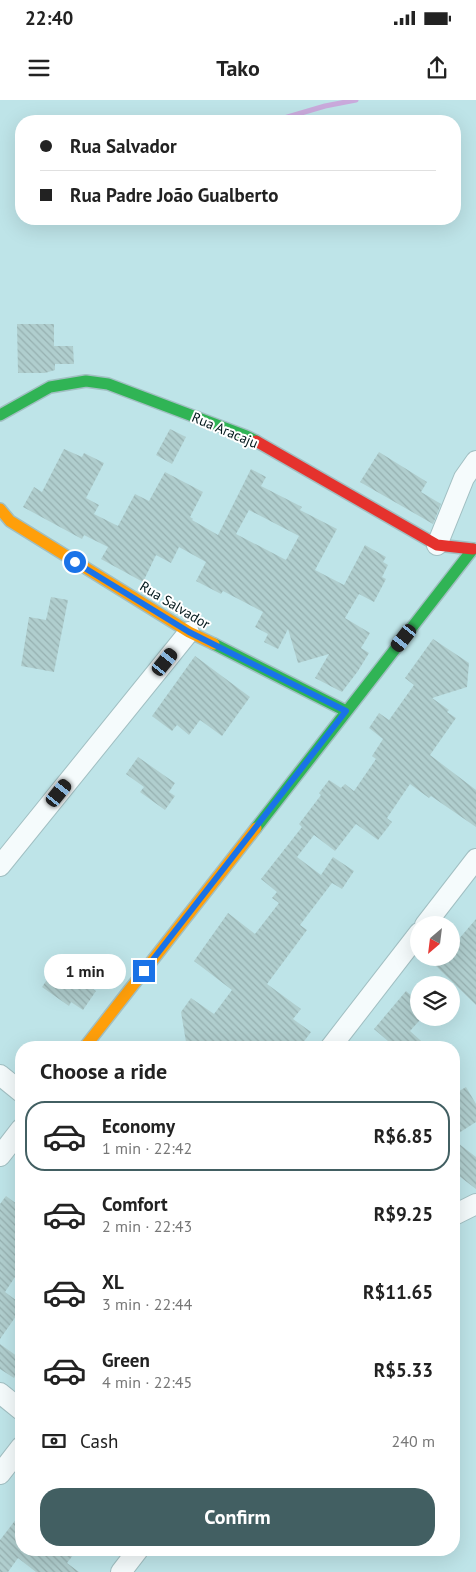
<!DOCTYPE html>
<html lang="en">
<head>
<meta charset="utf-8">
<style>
  body { margin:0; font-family:"PT Sans",sans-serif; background:#f2f2f2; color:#222; height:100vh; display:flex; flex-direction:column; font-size:19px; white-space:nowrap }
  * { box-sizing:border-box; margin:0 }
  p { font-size:16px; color:#767676 }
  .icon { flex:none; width:28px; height:28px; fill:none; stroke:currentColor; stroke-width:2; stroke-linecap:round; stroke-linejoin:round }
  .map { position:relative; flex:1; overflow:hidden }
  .drawer { position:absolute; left:15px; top:941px; width:445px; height:515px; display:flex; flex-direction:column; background:#fff; border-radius:20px; box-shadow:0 5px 20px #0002 }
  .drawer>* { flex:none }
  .banner { position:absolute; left:15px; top:15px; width:446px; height:110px; border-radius:20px; box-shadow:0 5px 20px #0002; display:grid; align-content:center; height:110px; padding:0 25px; background:#fff }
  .needle { width:32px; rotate:208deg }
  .tools { position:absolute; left:410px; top:816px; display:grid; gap:10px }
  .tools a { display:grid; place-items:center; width:50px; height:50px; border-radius:50%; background:#fff; box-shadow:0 5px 20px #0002; font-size:25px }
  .end { position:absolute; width:22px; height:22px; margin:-11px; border:6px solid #1a73e8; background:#fff; box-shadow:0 0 0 2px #fff }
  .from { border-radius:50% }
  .bubble { position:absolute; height:35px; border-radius:18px; background:#fff; box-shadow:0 5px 20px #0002; font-size:16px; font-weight:800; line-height:35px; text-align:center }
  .car { position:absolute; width:15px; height:30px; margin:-15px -8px; border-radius:6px; box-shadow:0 0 4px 1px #0007; background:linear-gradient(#222 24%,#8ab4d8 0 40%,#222 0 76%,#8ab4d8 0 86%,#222 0) }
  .banner b { display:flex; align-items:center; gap:18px; height:48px; font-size:19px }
  .banner b+b { border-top:1px solid #e0e0e0 }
  .banner i { width:12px; height:12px; background:#222 }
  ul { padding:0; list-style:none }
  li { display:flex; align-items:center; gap:15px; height:70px; margin:0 10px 8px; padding:0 15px; border:2px solid transparent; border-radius:20px }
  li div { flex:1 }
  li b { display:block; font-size:19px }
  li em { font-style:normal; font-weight:800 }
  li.active { border-color:#425f62 }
  li>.icon { width:45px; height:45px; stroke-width:1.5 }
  h2 { padding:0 25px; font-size:22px; line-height:60px }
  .pay { display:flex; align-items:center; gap:12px; height:55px; padding:0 25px; font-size:19px }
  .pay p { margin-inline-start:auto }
  .action { display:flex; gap:10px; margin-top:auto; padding:10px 25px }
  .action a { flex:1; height:58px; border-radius:20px; background:#425f62; color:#fff; font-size:20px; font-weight:800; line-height:58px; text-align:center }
  .status { display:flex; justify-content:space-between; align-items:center; height:35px; padding:0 25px; background:#fff; direction:ltr }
  .status svg { height:14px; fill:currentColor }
  header { display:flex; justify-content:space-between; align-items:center; height:65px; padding:0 25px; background:#fff; font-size:22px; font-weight:800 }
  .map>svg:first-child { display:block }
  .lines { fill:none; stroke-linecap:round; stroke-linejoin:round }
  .stream { stroke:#caaadc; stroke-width:5 }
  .building { fill:url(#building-back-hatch); fill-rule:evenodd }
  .street-casing { stroke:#a1bfc2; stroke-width:22 }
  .fast-casing { stroke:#a1bfc2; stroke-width:14 }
  .slow-casing { stroke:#a1bfc2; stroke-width:14 }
  .jam-casing { stroke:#a1bfc2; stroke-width:14 }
  .street { stroke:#f5fbfc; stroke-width:20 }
  .fast { stroke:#30b455; stroke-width:11 }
  .slow { stroke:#ff9f0a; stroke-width:11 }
  .jam { stroke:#e5322d; stroke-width:11 }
  .route { stroke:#1a73e8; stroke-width:6 }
  .labels { text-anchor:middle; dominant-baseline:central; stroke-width:4; stroke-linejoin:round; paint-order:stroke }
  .street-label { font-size:14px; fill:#00171a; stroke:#fff }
</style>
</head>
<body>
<div class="status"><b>22:40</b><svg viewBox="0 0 49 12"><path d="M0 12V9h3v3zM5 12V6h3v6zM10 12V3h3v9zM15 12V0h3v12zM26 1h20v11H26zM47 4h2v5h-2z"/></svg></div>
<header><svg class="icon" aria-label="menu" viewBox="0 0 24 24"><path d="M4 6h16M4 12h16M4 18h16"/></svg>Tako<svg class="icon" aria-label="share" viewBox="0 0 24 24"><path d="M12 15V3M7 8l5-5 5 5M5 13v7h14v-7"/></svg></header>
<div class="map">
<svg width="476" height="1472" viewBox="0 0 476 1472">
  <defs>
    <pattern id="building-back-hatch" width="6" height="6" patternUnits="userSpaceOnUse" patternTransform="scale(1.25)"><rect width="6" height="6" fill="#b0cece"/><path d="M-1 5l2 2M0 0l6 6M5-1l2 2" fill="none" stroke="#96b0b0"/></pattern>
  </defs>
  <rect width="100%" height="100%" fill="#bee4e8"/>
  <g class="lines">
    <!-- stream -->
    <path class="stream" d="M274,21l51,-15 31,-6"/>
  </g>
  <!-- building -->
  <g class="building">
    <path d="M17,224h37v22h19l1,18h-19v6l-10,3h-27z"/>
    <path d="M170,329l16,8 -14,27 -16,-9z"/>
    <path d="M64,349l18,8 2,-4 20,10 -18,35 13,7 -5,9 24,12 17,-32 14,7 16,-29 38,20 -13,25 3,2 -1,1 26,15 33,-66 15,8 -5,9 41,21 -2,3 37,19 -22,41 29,15 21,-40 21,12 -3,5 5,3 -6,12 4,2 -12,23 -15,-8 -14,24 25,15 -9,15 8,5 -11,18 -16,21 -27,-14 14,-24 -31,9 -10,-34 -10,20 -14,-7 4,-8 -13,-7 8,-15 -40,-21 -2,3 -25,-13 10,-19 -27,-15 -8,16 -15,-8 -13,27 -42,-23 7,-12 -24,-12 -2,4 -59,-32 11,-20 8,5zM249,410l50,26 -13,24 -50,-26z"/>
    <path d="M379,352l48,30 -6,10 20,12 -8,20 -73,-42z"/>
    <path d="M51,497l17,3 -14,72 -33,-6 8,-49 17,3z"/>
    <path d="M433,539l36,24 -2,24 -35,11 17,12 -2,2 9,6 -26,37 46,35v37l-45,-31 -2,2 -19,-14 -23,34 5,4 -14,18 -22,-16 -21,27 -21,-16 -17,22 24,18 12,-18 21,14 -12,18 -10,-6 -32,42 7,5 -40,54 34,25 -8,10 18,13 -12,16h-112l-6,-36 10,-14 23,16 18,-24 -38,-29 34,-48 27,21 24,-31 -7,-5 5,-6 -16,-13 41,-52 -3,-3 22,-29 -2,-2 10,-13 12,8 4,-4 9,7 22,-32 -4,-3 11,-17 -14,-11 10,-15 10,7 25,-35 -9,-7z"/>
    <path d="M195,556l55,41 -28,39 -22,-16 -11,15 -12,-10 -5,6 -20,-15z"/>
    <path d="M138,657l37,26 -6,9 6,4 -10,14 -25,-18 4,-5 -18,-13z"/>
    <path d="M476,819v86l-41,-40 9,-7h7v-10z"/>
    <path d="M64,855l16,11 -6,10 22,15 -13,19 -12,-8 -2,4 -27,-19z"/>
    <path d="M406,891l13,11v19l-9,10 19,17h-48l7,-7 -14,-12z"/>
    <path d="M466,987l10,17v18l-22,14v-42z"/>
    <path d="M454,1040l22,17v32l-22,-17z"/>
    <path d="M6,1096l15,11v61l-16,24 16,12v5l-21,30v-135z"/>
    <path d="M0,1244l21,15v9l-7,10 -14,-9z"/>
    <path d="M21,1413v37h56l-10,13 12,9h-43l-18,-14 -10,14h-8v-32z"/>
  </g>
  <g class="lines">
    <defs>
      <g id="street">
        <path d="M437,445l27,-67 12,-17"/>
        <path d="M0,766l189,-234"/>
        <path d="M425,825l51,-66"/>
        <path d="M330,948l89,-115"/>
        <path d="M0,975l21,17"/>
        <path d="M0,1056l21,-27"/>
        <path d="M454,1115l22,-11"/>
        <path d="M0,1293l21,17"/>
        <path d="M0,1374l21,-27"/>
        <path d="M121,1472l17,-22"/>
      </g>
      <g id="fast">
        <path d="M0,315l50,-28 36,-6 22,3 138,52 10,5"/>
        <path d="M214,544l132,67"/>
        <path d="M256,728l217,-279"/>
      </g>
      <g id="slow">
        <path d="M0,409l10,12 179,111 25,12"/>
        <path d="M84,948l172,-220"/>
      </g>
      <path id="jam" d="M256,341l181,104 36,4"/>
    </defs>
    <!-- street casing -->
    <use href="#street" class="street-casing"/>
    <!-- fast casing -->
    <use href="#fast" class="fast-casing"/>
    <!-- slow casing -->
    <use href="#slow" class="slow-casing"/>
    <!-- jam casing -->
    <use href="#jam" class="jam-casing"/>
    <!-- street -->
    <use href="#street" class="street"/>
    <!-- fast -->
    <use href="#fast" class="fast"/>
    <!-- slow -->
    <use href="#slow" class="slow"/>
    <!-- jam -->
    <use href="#jam" class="jam"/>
  </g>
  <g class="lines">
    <!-- route -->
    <path class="route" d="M75,462l114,70 157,79 -202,260"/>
  </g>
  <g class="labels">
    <!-- street labels -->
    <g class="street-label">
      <text transform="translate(225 330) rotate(23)">Rua Aracaju</text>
      <text transform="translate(175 505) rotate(31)">Rua Salvador</text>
    </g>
  </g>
</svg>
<div class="tools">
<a><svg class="needle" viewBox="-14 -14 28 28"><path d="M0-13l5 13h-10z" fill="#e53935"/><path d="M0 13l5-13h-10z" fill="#767676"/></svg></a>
<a><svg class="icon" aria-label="layers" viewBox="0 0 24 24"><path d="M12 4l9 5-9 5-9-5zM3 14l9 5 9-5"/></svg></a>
</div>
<i class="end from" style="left:75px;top:462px"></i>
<i class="end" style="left:144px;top:871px"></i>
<div class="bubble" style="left:44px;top:854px;width:82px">1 min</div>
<i class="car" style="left:404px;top:538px;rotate:218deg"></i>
<i class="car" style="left:165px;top:562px;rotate:39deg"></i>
<i class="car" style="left:59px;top:693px;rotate:39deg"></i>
<div class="banner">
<b><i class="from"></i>Rua Salvador</b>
<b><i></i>Rua Padre João Gualberto</b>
</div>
<section class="drawer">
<h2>Choose a ride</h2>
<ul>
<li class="active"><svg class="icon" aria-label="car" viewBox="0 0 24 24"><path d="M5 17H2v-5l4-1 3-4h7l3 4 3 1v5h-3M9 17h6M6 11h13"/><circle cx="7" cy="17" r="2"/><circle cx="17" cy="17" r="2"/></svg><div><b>Economy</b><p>1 min · 22:42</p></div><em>R$6.85</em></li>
<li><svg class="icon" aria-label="car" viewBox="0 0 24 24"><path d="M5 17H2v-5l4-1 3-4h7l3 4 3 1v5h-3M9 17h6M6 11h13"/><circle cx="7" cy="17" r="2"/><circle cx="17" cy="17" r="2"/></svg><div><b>Comfort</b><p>2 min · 22:43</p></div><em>R$9.25</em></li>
<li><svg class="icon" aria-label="car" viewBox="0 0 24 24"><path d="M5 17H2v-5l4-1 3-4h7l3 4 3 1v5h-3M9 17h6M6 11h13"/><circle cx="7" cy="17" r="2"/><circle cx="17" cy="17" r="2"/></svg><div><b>XL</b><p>3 min · 22:44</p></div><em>R$11.65</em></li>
<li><svg class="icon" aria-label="car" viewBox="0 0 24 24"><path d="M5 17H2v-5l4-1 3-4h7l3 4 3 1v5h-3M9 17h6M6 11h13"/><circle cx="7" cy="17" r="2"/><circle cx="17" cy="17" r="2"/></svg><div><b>Green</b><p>4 min · 22:45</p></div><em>R$5.33</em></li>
</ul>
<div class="pay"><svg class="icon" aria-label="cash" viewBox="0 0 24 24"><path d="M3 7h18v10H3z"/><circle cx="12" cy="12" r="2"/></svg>Cash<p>240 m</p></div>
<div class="action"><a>Confirm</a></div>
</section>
</div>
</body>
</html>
